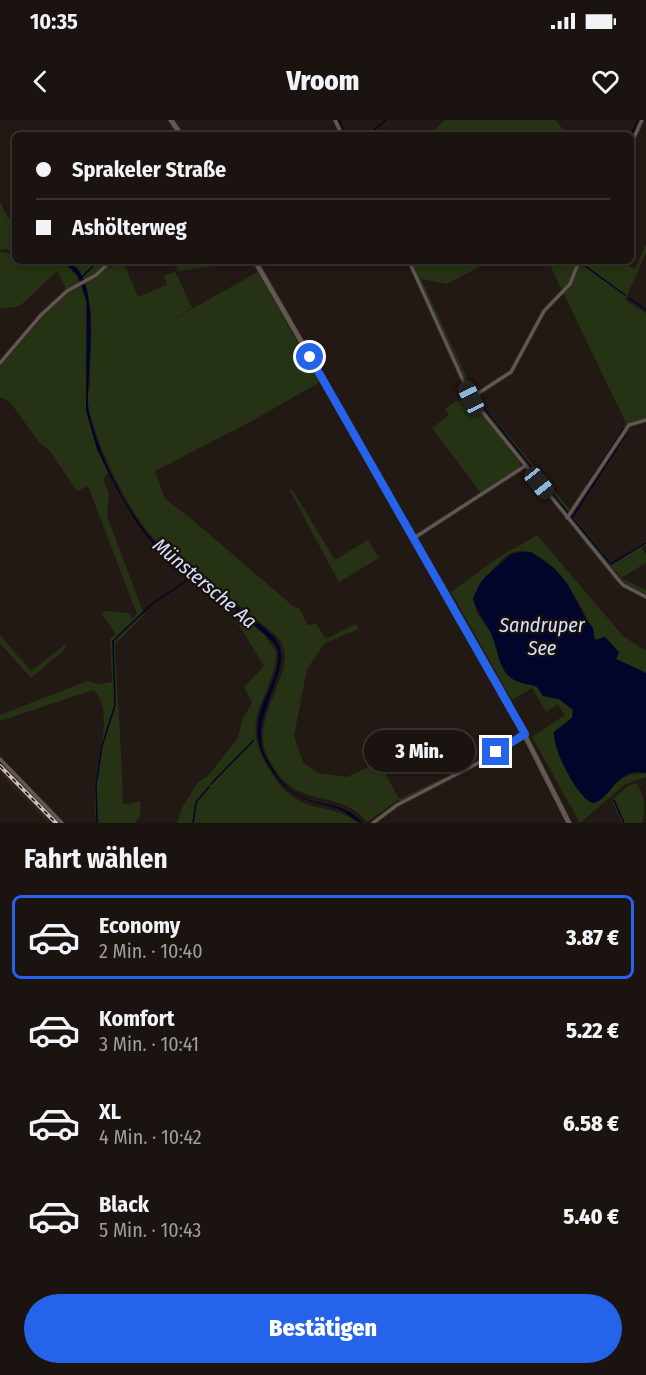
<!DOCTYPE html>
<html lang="de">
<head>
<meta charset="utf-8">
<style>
  body { margin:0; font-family:"Fira Sans Condensed",sans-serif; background:#231c18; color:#f1f3f6; height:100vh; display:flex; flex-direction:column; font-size:22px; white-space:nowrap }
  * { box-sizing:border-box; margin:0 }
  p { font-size:20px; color:#9f9e9e }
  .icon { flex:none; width:33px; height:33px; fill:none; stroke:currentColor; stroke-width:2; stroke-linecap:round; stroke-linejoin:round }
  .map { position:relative; height:703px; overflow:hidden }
  .side { display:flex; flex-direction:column; background:#1a130f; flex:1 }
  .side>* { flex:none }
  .top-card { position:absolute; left:12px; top:12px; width:622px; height:132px; border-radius:9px; box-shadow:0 3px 9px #0003,0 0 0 2px #38322f; display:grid; align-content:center; height:132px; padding:0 24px; background:#1a130f }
  .end { position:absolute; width:27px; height:27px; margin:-14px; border:8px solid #2563eb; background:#fff; box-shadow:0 0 0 3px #fff }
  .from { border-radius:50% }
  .bubble { position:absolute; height:42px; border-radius:21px; background:#1a130f; box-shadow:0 3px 9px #0003,0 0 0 2px #38322f; font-size:20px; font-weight:800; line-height:42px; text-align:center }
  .car { position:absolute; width:18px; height:36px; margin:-18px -9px; border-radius:8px; box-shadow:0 0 4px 2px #0007; background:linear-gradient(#222 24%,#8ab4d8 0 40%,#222 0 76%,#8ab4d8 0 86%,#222 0) }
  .top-card b { display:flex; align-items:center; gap:21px; height:57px; font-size:22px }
  .top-card b+b { border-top:2px solid #38322f }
  .top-card i { width:15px; height:15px; background:#f1f3f6 }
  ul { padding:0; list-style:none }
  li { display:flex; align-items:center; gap:18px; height:84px; margin:0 12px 9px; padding:0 12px; border:3px solid transparent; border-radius:9px }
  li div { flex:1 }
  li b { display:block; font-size:22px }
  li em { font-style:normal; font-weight:800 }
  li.current { border-color:#2563eb }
  li>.icon { width:54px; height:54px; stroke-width:1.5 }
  h2 { padding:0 24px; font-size:27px; line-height:72px }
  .primary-button { display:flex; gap:12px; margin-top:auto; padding:12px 24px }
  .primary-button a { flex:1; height:69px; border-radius:36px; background:#2563eb; color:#fff; font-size:24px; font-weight:800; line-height:69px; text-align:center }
  .status { display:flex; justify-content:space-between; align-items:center; height:42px; padding:0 30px; background:#1a130f; direction:ltr }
  .status svg { height:16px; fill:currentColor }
  header { display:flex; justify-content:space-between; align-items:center; height:78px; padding:0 24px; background:#1a130f; font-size:27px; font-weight:800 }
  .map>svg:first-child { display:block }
  .built { fill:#2f1f17 }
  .green { fill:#253314 }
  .water { fill:#000529 }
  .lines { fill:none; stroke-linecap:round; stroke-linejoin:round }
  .stream { stroke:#000529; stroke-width:1.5 }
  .street-casing { stroke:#3a332f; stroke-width:4.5 }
  .secondary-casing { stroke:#3a332f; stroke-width:6 }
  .street { stroke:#645852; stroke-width:3 }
  .secondary { stroke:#645852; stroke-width:4.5 }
  .rail-casing { stroke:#c8c0bb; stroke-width:4 }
  .rail { stroke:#19100b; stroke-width:1.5; stroke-dasharray:4.5; stroke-linecap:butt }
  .route { stroke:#2563eb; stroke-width:8 }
  .labels { text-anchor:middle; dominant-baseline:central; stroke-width:4.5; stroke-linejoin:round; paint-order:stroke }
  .water-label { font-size:20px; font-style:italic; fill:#d2e1fd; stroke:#19100b }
</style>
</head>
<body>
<div class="status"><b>10:35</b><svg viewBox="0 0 49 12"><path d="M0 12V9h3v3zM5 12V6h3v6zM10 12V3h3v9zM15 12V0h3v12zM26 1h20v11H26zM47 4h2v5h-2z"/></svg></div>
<header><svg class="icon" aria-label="back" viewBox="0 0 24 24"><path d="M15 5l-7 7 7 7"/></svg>Vroom<svg class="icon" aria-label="heart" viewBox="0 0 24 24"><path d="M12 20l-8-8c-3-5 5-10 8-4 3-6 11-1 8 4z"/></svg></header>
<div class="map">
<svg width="646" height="703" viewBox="0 0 646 703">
  <rect width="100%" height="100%" fill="#231914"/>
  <!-- built -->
  <path class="built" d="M0,642l9,9 49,52h-10l-48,-49z"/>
  <!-- green -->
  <g class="green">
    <path d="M445,0h110l13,15h-139z"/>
    <path d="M0,82l8,16 7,-2v34l-15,-1z"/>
    <path d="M646,124v9l-21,47 21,13v105l-17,4 -62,92 -92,-115 1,-3 94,114 56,-87 -78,-162h29l3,3v-3h38l17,8z"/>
    <path d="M0,132l15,2v7c38,0 59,-6 71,37v112l11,39 11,24 -5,6 6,15 -2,22 37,99 -29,29c2,54 7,107 8,161l18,-4 -1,16 -6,6h-38c-1,-12 -2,-26 -1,-38 2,-25 20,-78 -2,-95l-93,31v-6l87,-34 12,3 13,-2 -2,-43 6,-5 -14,-20 4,-3 23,2 3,6 5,-5 -49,-128 -11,5 -27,-40 -11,-9 -29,-40 -10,-5v-31c22,-24 41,-49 65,-72v-8l-8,-15 -37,35 -20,3z"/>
    <path d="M68,141h41v7l14,-7 15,36 29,-12 -3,-9 11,-5 17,37 -41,24 107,-60 62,110 -68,39 -97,50 10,28 24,18 105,90 5,1 9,17 8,-1 10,15 30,-15 3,5 -34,14 -18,26 -13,67 9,26 15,11 29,4 32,-15 20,37 65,-31 -3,3 -61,31 -2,-2 -31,22c-30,-38 -77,-6 -102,-72 -13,-37 37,-84 13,-112 -6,-7 -14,-12 -21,-18 -17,-13 -32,-28 -50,-40 -15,-12 -33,-22 -47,-35 -24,-22 -51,-75 -62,-106 -3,-10 -9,-24 -10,-35 -1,-9 3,-18 2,-27 -1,-42 11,-83 -22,-116z"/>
    <path d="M174,141h78l-74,10z"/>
    <path d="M411,141h79l-43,23 -26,-5 53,114h-3z"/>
    <path d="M470,279l50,63v5l-39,26 -49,-65 17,-13 -4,-6 11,-8z"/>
    <path d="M630,308l-57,89 39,46 34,-22v5l-4,2 4,7v8l-25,15 25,12v4l-19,-9 -56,-66z"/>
    <path d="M289,369l4,2 42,69 33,-20 11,18 -40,24z"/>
    <path d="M537,415l86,101 23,15v22l-30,-14 3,-6 -14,-16 -10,3c-6,-26 -48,-103 -84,-87 -13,7 -31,31 -38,45l4,15 14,20 13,36 33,18 11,10 11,2 14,11 -1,8 -18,14c-2,17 21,57 34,69l9,1c24,-16 11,-27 49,-29v4l-22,8 -44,38 -48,-86 33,-22 -7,-11 -12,8 -14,-24 -20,12 -61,-108 45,-33z"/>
    <path d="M239,492l30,25 -3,1 10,13c-1,48 -39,62 -9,115 9,14 16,26 31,34 19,11 43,7 59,23h-180l5,-15 16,-26 10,-6 30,-38 4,-18 10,-17 -8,-16 20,-21 -27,-44z"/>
    <path d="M0,515l31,36 35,-27 -1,5 -34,29 -31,-35z"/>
    <path d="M636,663c9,11 10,27 6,40h-20l-10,-23 16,-14z"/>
  </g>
  <!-- water -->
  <g class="water">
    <path d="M64,141c41,7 22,115 24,144 1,11 6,25 9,35 12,34 38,86 65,109 28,24 61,45 90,70 8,6 18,12 24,21 21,28 -31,79 -10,117 9,16 19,33 36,40 23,10 44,6 61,26 -8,-1 -17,-12 -27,-15 -36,-9 -49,-12 -69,-45 -30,-50 22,-83 9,-118l-57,-51 -66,-50 -17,-22 -21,-36 -18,-37 -11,-39 1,-107 -9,-27z"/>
    <path d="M531,432l23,16 13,15 19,36 7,9 2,12 10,-3 14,15 -3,7 30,14v100c-5,0 -10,-2 -14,0 -18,5 -23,25 -38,30 -16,-2 -42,-56 -40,-71l18,-14 1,-8 -14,-11 -16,-3 -6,-9c-7,-3 -16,-3 -23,-7 -16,-9 -16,-32 -23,-47 -6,-12 -14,-21 -18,-34 10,-23 7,-17 25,-33 15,-13 11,-14 33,-14z"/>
  </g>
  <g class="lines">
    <!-- stream -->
    <g class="stream">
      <path d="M339,0l7,15"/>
      <path d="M368,15l18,-15"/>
      <path d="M631,15l7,-15"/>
      <path d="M581,143l44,32"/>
      <path d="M82,157l16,-16"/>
      <path d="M629,178l17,12"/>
      <path d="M477,279l91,114"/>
      <path d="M627,312l-55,86 39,46 35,-21"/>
      <path d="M587,365l37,-57"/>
      <path d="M211,664l42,-43"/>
      <path d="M614,680l10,23"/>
      <path d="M97,703l-1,-38 6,-39 13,-41 -2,-64 40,-38 42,-28"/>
      <path d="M193,703l3,-21 13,-15"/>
    </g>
    <defs>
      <g id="street">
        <path d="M335,0l7,15"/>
        <path d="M632,22l10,-22"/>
        <path d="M409,141l62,137 146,180 6,7 23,12"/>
        <path d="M0,243l41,-48 26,-24 29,-16 15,-14"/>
        <path d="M471,278l40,-26 33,-61 26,-27 9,-23"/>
        <path d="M567,398l62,-93 17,-5"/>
        <path d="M414,418l111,-72"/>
        <path d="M0,639l62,64"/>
        <path d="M373,703l24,-18 85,-44 41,-26"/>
      </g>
      <g id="secondary">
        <path d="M171,0l10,15"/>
        <path d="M255,141l249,433 65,129"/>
      </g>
    </defs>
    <!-- street casing -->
    <use href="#street" class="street-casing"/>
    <!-- secondary casing -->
    <use href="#secondary" class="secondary-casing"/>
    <!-- street -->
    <use href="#street" class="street"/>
    <!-- secondary -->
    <use href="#secondary" class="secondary"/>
    <defs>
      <path id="rail" d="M0,646l56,57"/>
    </defs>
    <!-- rail casing -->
    <use href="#rail" class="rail-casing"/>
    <!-- rail -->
    <use href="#rail" class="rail"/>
  </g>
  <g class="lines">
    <!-- route -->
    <path class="route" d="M310,237l215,377 -29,18"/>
  </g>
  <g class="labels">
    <!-- water labels -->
    <g class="water-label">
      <text transform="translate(205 463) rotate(40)">Münstersche Aa</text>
      <text x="542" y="505">Sandruper<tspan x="542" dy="23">See</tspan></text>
    </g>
  </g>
</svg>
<i class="end from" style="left:310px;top:237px"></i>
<i class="end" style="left:496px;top:632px"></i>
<div class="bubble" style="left:364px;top:610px;width:111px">3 Min.</div>
<i class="car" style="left:471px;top:278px;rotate:335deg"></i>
<i class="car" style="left:539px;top:363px;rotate:141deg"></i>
<div class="top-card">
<b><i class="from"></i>Sprakeler Straße</b>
<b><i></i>Ashölterweg</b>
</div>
</div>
<section class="side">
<h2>Fahrt wählen</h2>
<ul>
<li class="current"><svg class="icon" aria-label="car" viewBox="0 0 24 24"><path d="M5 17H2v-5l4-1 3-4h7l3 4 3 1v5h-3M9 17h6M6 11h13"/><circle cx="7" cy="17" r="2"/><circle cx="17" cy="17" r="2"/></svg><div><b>Economy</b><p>2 Min. · 10:40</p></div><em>3.87 €</em></li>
<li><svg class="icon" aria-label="car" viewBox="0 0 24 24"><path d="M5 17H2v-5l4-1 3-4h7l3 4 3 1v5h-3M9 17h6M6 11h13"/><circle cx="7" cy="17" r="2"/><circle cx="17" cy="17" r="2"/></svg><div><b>Komfort</b><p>3 Min. · 10:41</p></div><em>5.22 €</em></li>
<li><svg class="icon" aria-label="car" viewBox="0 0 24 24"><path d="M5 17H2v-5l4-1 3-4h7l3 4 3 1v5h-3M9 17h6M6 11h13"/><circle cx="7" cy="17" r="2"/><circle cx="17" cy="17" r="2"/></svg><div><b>XL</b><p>4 Min. · 10:42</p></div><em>6.58 €</em></li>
<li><svg class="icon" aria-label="car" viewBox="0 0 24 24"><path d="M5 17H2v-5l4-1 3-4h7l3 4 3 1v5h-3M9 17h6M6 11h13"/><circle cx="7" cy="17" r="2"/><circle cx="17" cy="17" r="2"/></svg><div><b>Black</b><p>5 Min. · 10:43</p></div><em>5.40 €</em></li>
</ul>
<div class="primary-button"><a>Bestätigen</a></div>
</section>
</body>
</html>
